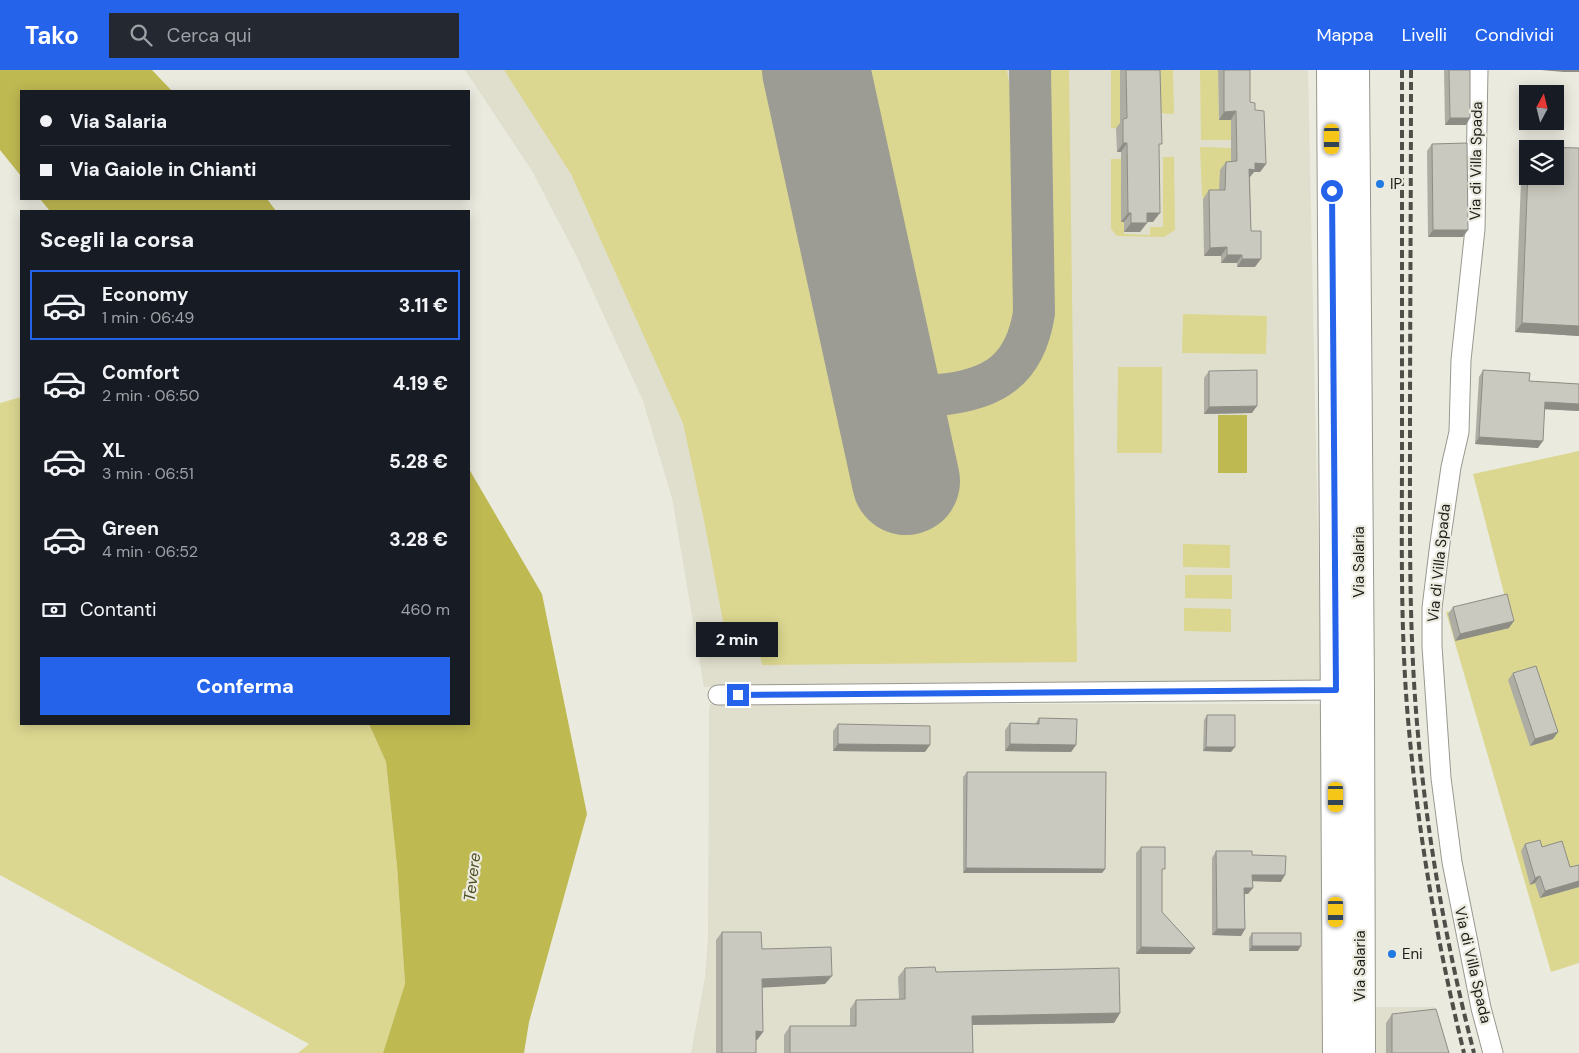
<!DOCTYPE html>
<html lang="it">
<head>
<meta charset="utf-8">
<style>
  body { margin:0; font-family:"DM Sans",sans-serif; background:#242831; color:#f1f3f6; height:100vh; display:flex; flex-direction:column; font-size:19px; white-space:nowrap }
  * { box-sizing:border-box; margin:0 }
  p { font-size:16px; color:#9ea1a6 }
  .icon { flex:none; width:28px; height:28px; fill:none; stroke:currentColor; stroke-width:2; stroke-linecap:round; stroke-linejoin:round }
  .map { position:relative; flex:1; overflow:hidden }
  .drawer { position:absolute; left:20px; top:140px; width:450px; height:515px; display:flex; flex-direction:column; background:#171b24; border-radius:0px; box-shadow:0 2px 12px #0003 }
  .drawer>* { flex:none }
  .hud { position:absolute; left:20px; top:20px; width:450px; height:110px; border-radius:0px; box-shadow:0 2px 12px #0003; display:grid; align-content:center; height:110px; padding:0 20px; background:#171b24 }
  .needle { width:32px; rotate:7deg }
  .buttons { position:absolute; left:1519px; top:15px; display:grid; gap:10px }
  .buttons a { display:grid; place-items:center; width:45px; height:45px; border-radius:0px; background:#171b24; box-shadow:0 2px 12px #0003; font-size:25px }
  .end { position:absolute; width:22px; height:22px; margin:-11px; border:6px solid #2563eb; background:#fff; box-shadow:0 0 0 2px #fff }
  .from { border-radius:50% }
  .bubble { position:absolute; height:35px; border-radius:0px; background:#171b24; box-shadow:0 2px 12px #0003; font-size:16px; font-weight:800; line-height:35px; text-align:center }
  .car { position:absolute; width:15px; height:30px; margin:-15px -8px; border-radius:6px; box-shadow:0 0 4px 1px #0007; background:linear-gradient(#f5c518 24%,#345 0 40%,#f5c518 0 76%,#345 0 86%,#f5c518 0) }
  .hud b { display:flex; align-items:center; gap:18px; height:48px; font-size:19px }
  .hud b+b { border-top:1px solid #363941 }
  .hud i { width:12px; height:12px; background:#f1f3f6 }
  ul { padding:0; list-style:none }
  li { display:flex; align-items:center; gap:15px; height:70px; margin:0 10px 8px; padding:0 10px; border:2px solid transparent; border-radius:0px }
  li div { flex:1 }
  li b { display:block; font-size:19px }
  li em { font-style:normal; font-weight:800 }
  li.selected { border-color:#2563eb }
  li>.icon { width:45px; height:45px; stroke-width:1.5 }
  h2 { padding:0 20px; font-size:22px; line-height:60px }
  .pay { display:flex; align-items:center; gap:12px; height:55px; padding:0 20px; font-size:19px }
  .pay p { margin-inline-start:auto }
  .action { display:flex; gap:10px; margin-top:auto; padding:10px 20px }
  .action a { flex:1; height:58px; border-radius:0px; background:#2563eb; color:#fff; font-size:20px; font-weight:800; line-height:58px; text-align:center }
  header { display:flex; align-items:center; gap:30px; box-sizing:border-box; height:70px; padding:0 25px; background:#2563eb; color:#fff }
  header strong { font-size:24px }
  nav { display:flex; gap:28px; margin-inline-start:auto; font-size:18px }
  .search { width:350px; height:45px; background:#242831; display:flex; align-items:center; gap:12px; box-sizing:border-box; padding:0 18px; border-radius:0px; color:#9ea1a6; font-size:19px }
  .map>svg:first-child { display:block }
  .built { fill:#e0dfcd }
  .green { fill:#dbd790 }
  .water { fill:#bfb952 }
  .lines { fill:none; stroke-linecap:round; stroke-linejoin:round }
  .taxiway { stroke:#9c9c94; stroke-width:42 }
  .runway { stroke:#9c9c94; stroke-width:108 }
  .minor-casing { stroke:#99988f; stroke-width:21 }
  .primary-casing { stroke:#99988f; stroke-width:30 }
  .minor { stroke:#fff; stroke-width:19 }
  .primary { stroke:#fff; stroke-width:28 }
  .rail { stroke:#4f4f49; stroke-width:4; stroke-dasharray:8 4; stroke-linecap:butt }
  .wall { fill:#adada4; fill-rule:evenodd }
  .shaded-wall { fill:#8d8d86 }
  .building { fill:#c9c9bf; stroke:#8d8d86 }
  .route { stroke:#2563eb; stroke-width:6 }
  .poi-dot { fill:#1f7ae3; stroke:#eaeadf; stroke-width:2 }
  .labels { text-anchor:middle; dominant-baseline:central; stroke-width:4.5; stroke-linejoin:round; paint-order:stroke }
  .street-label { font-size:15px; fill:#1c1c18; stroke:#eaeadf }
  .poi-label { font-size:15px; fill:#1c1c18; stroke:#eaeadf; text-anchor:start }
  .water-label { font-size:16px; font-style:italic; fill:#525025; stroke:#eaeadf }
</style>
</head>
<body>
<header>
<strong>Tako</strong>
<div class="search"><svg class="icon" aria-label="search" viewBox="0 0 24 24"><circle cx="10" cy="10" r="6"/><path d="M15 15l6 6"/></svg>Cerca qui</div>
<nav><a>Mappa</a><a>Livelli</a><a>Condividi</a></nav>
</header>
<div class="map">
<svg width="1579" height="983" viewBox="0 0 1579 983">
  <rect width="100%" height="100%" fill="#eaeadf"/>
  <!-- built -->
  <g class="built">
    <path d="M465,0h843l13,614 -617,3 -32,-189 -29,-97 -67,-146 -44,-84z"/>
    <path d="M710,634h616v349h-635l14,-76 3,-40 1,-226z"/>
    <path d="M1375,937h59l11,46h-69z"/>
  </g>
  <!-- green -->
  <g class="green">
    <path d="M504,0h268l100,435 78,-16 -16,-63 5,-12c62,-24 84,-17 109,-86l-5,-256 2,-2h24l8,592 -315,3 -4,-21 -33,-12 -21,-112 -21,-97 -112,-249z"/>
    <path d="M851,0h156l7,44 5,187c-1,16 -2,31 -11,45 -13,18 -60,38 -81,25 -3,-2 -6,-5 -9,-8z"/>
    <rect x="1111" y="0" width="9" height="58"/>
    <path d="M1153,0h20l1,44 -21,-1z"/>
    <path d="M1200,0h18l1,50h12l1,20h-31z"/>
    <path d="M1200,77l32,1 -1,21 -12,29 -16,1 -1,-4z"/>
    <path d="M1163,87h11l1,73 -11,7 -47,-1 -6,-7v-70h10v62l3,1v12l26,1v-8h13z"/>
    <path d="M1183,244l84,2 -1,38 -84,-1z"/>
    <path d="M1118,297h44v86h-45z"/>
    <path d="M21,327v327h348l17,38 11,104 8,119 -22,68h-85l11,-9 -309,-169v-472z"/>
    <path d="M1579,381v512l-28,9 -105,-360 60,-11 -33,-127z"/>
    <path d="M1183,474l47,1v23l-47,-1z"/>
    <path d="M1185,505h47v24l-47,-1z"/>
    <path d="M1184,538l47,1v23l-47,-1z"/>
  </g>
  <!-- water -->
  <g class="water">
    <path d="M0,0h152l20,21h-151v85l-21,-26z"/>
    <path d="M40,129h227l9,12h-226z"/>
    <rect x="1218" y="345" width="29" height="58"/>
    <path d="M469,399l73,125 45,220 -58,208 -5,31h-141l22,-69 -8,-118 -11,-104 -17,-38h100z"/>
  </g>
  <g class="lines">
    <!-- taxiway -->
    <path class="taxiway" d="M881,295c5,7 10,17 16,22 10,8 29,9 41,8 56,-5 87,-25 96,-82l-4,-243"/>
    <!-- runway -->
    <path class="runway" d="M816,0l90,411"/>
    <defs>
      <g id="minor">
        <path d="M1478,0l-3,159 -14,131 -2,72 -8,35 -11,76 -8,65v38l9,132 11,84 29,146 12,45"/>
        <path d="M718,625l618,-5"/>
      </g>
      <g id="primary">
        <path d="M1331,0l6,983"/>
        <path d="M1355,0l5,621 1,362"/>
      </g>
    </defs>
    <!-- minor casing -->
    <use href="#minor" class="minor-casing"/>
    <!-- primary casing -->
    <use href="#primary" class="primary-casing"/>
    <!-- minor -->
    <use href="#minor" class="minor"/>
    <!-- primary -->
    <use href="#primary" class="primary"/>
    <!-- rail -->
    <g class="rail">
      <path d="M1402,0c0,126 0,252 0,377 0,95 -2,189 7,283 10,109 29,217 55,323"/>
      <path d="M1411,0c0,124 -1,248 -1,373 0,89 -1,178 6,268 9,115 29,230 58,342"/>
    </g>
  </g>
  <!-- wall -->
  <g class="wall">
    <path d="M1120,0h40l-1,78 -6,74h-6l-7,10h-16v-10h-3v-70h-4l-1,-24 4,-5z"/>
    <path d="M1218,0h32v32l5,8 11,54 -6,8h-6l-4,5 1,54 4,36h-18v-4h-16v-7h-17l-1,-57 6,-9h10l1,-20 6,-8h5v-42h-12z"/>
    <path d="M1444,0h26l-4,55h-21z"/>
    <path d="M1432,74l31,93h-35l-1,-86z"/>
    <path d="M1528,77l51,1v188l-64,-4 7,-176zM1528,79h27l-27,27z"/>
    <path d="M1483,300l46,11 50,3v27l-34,-2 -7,39 -63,-4 4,-67z"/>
    <path d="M1209,301l43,42 -48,1v-36z"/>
    <path d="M1453,537l56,21 -54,13 -7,-27z"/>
    <path d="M1513,603l40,66 -23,7 -22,-66z"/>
    <path d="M1207,645l24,37 -28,-1 1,-31z"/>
    <path d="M1039,648l37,27 -5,7 -66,-1v-21l5,-7 25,1z"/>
    <path d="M838,654l87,28 -92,-1v-20z"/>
    <path d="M967,702l138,97 -3,4h-139v-96z"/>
    <path d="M1525,774l17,3 28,20 9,-2v22l-39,11 -5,-15 -5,2 -9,-34z"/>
    <path d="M1141,777l21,27v38l33,36 -5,6h-54v-101z"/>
    <path d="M1216,781l36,4 29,27 -29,-1 -4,13h-3v35l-4,7 -29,-1v-77z"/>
    <path d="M722,862l103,52 -63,3 1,45 -6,8h-1v13h-40v-113z"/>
    <path d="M1252,863l46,18h-49v-13z"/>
    <path d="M905,898l31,4 184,41 -6,10 -142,2 1,28h-189v-18l6,-9h60v-17l6,-9 43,-1 -1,-22z"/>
    <path d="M1392,944l57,39h-63v-30z"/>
  </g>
  <!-- shaded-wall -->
  <g class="shaded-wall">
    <path d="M1541,0h38v2h-15z"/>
    <path d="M1236,41l-5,9h-12l5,-8z"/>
    <path d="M1450,48h20l-4,7h-21z"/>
    <path d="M1123,73h4l-6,9h-4z"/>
    <path d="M1255,93l11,1 -6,8h-6l-5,6v-9z"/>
    <path d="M1128,143h3l-7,9h-3z"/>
    <path d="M1147,143h13l-7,9h-13z"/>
    <path d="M1131,153h16l-7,9h-16z"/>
    <path d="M1433,160h35l-5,7h-35z"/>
    <path d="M1227,177l-6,9h-17l6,-8z"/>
    <path d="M1227,185h15l-5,8h-16z"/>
    <path d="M1242,189h19l-6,8h-18z"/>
    <path d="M1522,253l57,3v10l-64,-4z"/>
    <path d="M1545,332l34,2v7l-39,-2z"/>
    <path d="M1257,336l-5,7 -48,1 5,-7z"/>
    <path d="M1479,367l64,4 -5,7 -63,-4z"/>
    <path d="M1514,551l-5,7 -54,13 5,-7z"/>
    <path d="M1558,662l-5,7 -23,7 5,-7z"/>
    <path d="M838,674l92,1 -5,7 -92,-1z"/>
    <path d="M1010,674l66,1 -5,7 -66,-1z"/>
    <path d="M1206,677h29l-4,5 -28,-1z"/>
    <path d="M966,798l139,1 -3,4h-139z"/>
    <path d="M1252,805h33l-4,7 -33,-1z"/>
    <path d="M1540,806l-5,7 -5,2 5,-7z"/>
    <path d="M1579,811v6l-39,11 5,-7z"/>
    <path d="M1244,818h9l-5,6h-8z"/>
    <path d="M1217,859h28l-4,7 -29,-1z"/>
    <path d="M1252,876h49l-3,5h-49z"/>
    <path d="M1141,877l54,1 -5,6h-54z"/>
    <path d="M832,906l-7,8 -69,4 6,-9z"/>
    <path d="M1120,943l-6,10 -148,2 6,-9z"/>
    <path d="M756,961l7,1 -6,8h-7z"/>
  </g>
  <!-- building -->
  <g class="building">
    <path d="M1126,0h34l2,74h-3l1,69h-13v10h-16v-10h-3l-1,-70h-4v-24l4,-1z"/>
    <path d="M1224,0h26v32l5,1v7l9,1 2,53 -11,-1v7l-6,-1 2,62h10v28h-19v-4h-15v-8l-17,1 -1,-58h16l1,-28 11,-1 -1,-50 -12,1z"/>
    <path d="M1449,0h21v48h-20z"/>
    <path d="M1467,73l1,87h-35l-1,-86z"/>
    <path d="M1528,77l51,1v178l-57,-3 6,-153v6h27v-27h-27z"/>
    <path d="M1257,300v36l-48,1v-36z"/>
    <path d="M1483,300l47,3 -1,8 50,3v20l-34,-2 -2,39 -64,-4z"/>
    <path d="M1507,524l7,27 -54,13 -7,-27z"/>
    <path d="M1536,596l22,66 -23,7 -22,-66z"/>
    <path d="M1207,645h28v32h-29z"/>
    <path d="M1039,648l38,1 -1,26 -66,-1v-21l29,1z"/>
    <path d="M838,654l92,2v19l-92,-1z"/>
    <path d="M967,702h139l-1,97 -139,-1z"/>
    <path d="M1540,770l2,7 20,-6 8,26 9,-2v16l-34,10 -5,-15 -5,2 -10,-34z"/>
    <path d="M1141,777h24v22h-3v43l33,36 -54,-1z"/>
    <path d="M1216,781h36v4l34,1 -1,19h-33l1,13h-9l1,41h-28z"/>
    <path d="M722,862h39l1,17 69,-2 1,29 -70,3 1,53 -7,-1v22h-34z"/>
    <rect x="1252" y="863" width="49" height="13"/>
    <path d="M935,897l1,5 183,-4 1,45 -148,3 1,37h-183v-27h66v-26l49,-1v-31z"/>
    <path d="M1436,939l13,44h-57v-39z"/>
  </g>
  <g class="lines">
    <!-- route -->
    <path class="route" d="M738,625l598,-5 -4,-499"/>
  </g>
  <!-- markers -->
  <g class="poi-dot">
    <circle cx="1380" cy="114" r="5"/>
    <circle cx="1392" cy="884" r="5"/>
  </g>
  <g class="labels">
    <!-- street labels -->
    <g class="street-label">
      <text transform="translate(1476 91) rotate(-89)">Via di Villa Spada</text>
      <text transform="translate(1359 492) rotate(-90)">Via Salaria</text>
      <text transform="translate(1439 493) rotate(-84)">Via di Villa Spada</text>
      <text transform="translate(1473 895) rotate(77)">Via di Villa Spada</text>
      <text transform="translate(1360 896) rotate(-90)">Via Salaria</text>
    </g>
    <!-- poi labels -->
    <g class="poi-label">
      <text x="1390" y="114">IP</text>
      <text x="1402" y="884">Eni</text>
    </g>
    <!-- water labels -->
    <g class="water-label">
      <text transform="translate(472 807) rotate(-83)">Tevere</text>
    </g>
  </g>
</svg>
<div class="buttons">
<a><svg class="needle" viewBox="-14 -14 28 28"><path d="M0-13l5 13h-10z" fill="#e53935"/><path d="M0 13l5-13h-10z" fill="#9ea1a6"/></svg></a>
<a><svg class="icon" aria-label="layers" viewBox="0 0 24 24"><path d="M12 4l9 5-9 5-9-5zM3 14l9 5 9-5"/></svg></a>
</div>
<i class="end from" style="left:1332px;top:121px"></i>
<i class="end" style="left:738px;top:625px"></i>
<div class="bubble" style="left:696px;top:552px;width:82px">2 min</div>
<i class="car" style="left:1332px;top:69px;rotate:180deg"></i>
<i class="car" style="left:1336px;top:727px;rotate:180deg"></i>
<i class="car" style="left:1336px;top:842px;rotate:180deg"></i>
<div class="hud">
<b><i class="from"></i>Via Salaria</b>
<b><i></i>Via Gaiole in Chianti</b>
</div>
<section class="drawer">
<h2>Scegli la corsa</h2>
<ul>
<li class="selected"><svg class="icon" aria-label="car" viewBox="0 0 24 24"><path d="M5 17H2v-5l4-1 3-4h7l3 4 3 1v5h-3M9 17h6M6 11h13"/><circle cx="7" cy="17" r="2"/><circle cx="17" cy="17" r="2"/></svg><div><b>Economy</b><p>1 min · 06:49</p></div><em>3.11 €</em></li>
<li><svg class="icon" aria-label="car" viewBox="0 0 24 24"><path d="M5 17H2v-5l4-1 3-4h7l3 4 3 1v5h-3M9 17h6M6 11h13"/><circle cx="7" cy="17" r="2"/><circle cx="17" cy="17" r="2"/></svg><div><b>Comfort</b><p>2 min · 06:50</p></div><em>4.19 €</em></li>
<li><svg class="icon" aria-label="car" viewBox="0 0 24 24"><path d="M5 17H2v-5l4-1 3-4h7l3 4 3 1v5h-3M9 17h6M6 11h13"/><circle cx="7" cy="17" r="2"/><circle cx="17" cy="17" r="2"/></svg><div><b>XL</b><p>3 min · 06:51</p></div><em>5.28 €</em></li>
<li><svg class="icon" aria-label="car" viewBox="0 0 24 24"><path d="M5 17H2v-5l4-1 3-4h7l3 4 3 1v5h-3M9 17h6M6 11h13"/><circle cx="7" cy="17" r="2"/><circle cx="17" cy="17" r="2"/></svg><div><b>Green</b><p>4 min · 06:52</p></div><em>3.28 €</em></li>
</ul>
<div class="pay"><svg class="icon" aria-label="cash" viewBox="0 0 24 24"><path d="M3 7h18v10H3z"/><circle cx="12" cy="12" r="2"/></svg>Contanti<p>460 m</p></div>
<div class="action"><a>Conferma</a></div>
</section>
</div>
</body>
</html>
